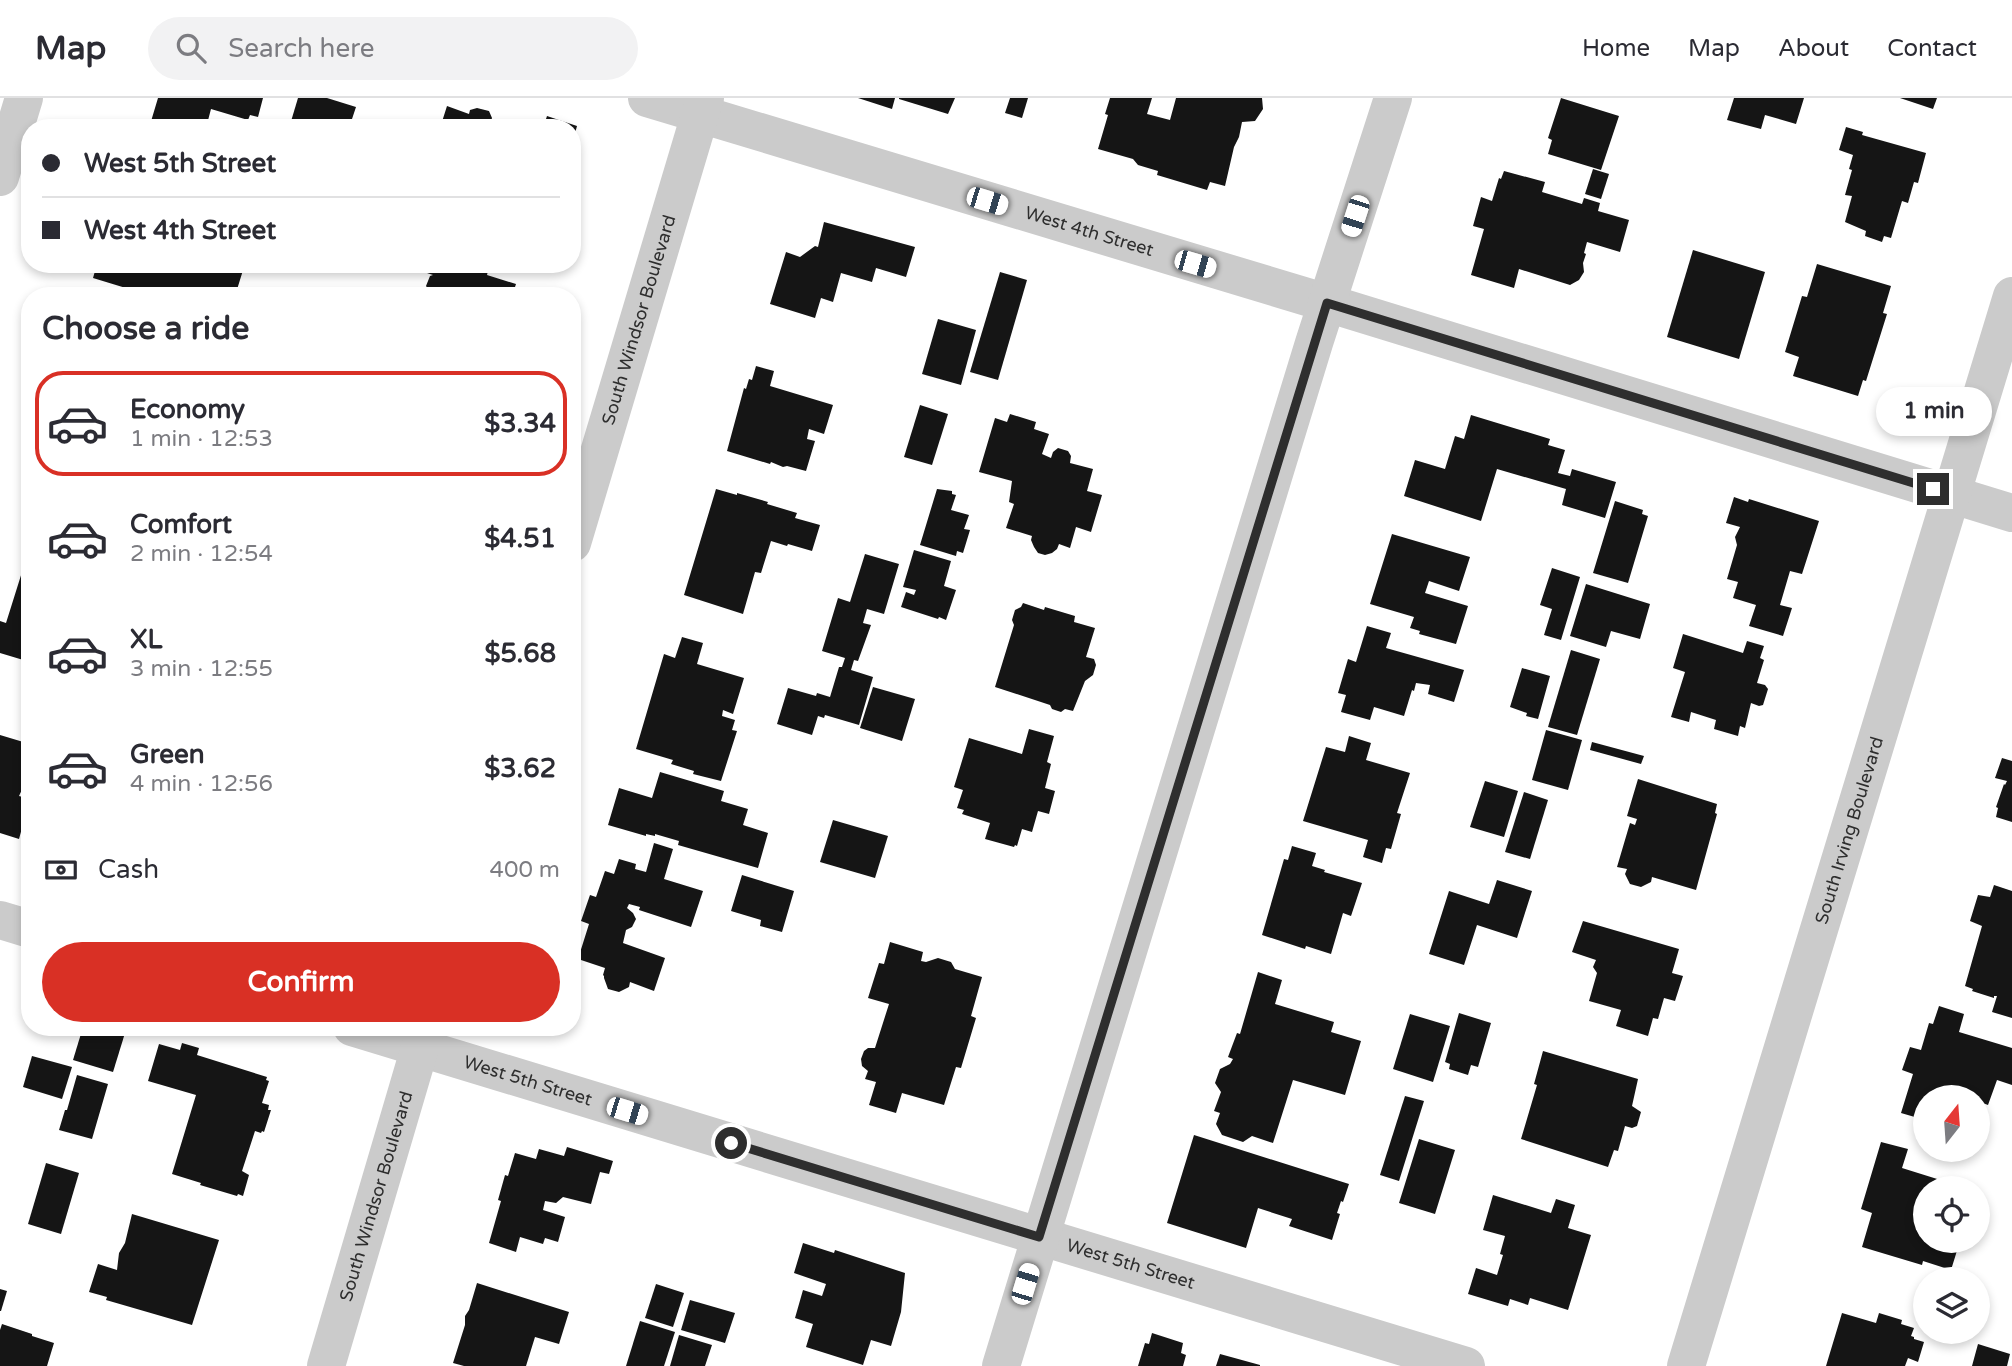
<!DOCTYPE html>
<html lang="en">
<head>
<meta charset="utf-8">
<style>
  body { margin:0; font-family:"Varela Round",sans-serif; background:#f2f2f3; color:#2b2b33; height:100vh; display:flex; flex-direction:column; font-size:26px; white-space:nowrap }
  * { box-sizing:border-box; margin:0 }
  p { font-size:23px; color:#7c7c81 }
  .icon { flex:none; width:38px; height:38px; fill:none; stroke:currentColor; stroke-width:2; stroke-linecap:round; stroke-linejoin:round }
  .map { position:relative; flex:1; overflow:hidden }
  .sheet { position:absolute; left:21px; top:189px; width:560px; height:749px; display:flex; flex-direction:column; background:#fff; border-radius:28px; box-shadow:0 4px 10px #0003 }
  .sheet>* { flex:none }
  .guide { position:absolute; left:21px; top:21px; width:560px; height:154px; border-radius:28px; box-shadow:0 4px 10px #0003; display:grid; align-content:center; height:154px; padding:0 21px; background:#fff }
  .needle { width:46px; rotate:17deg }
  .controls { position:absolute; left:1913px; top:987px; display:grid; gap:14px }
  .controls a { display:grid; place-items:center; width:77px; height:77px; border-radius:50%; background:#fff; box-shadow:0 4px 10px #0003; font-size:35px }
  .end { position:absolute; width:32px; height:32px; margin:-16px; border:9px solid #2e2e2e; background:#fff; box-shadow:0 0 0 4px #fff }
  .from { border-radius:50% }
  .bubble { position:absolute; height:49px; border-radius:24px; background:#fff; box-shadow:0 4px 10px #0003; font-size:23px; font-weight:700; line-height:49px; text-align:center }
  .car { position:absolute; width:21px; height:42px; margin:-21px -10px; border-radius:9px; box-shadow:0 0 5px 2px #0007; background:linear-gradient(#fff 24%,#345 0 40%,#fff 0 76%,#345 0 86%,#fff 0) }
  .guide b { display:flex; align-items:center; gap:24px; height:66px; font-size:26px }
  .guide b+b { border-top:2px solid #e1e1e2 }
  .guide i { width:18px; height:18px; background:#2b2b33 }
  ul { padding:0; list-style:none }
  li { display:flex; align-items:center; gap:21px; height:105px; margin:0 14px 10px; padding:0 7px; border:4px solid transparent; border-radius:28px }
  li div { flex:1 }
  li b { display:block; font-size:26px }
  li em { font-style:normal; font-weight:700 }
  li.on { border-color:#d93025 }
  li>.icon { width:63px; height:63px; stroke-width:1.5 }
  h2 { padding:0 21px; font-size:32px; line-height:84px }
  .pay { display:flex; align-items:center; gap:18px; height:77px; padding:0 21px; font-size:26px }
  .pay p { margin-inline-start:auto }
  .button { display:flex; gap:14px; margin-top:auto; padding:14px 21px }
  .button a { flex:1; height:80px; border-radius:42px; background:#d93025; color:#fff; font-size:28px; font-weight:700; line-height:80px; text-align:center }
  header { display:flex; align-items:center; gap:42px; box-sizing:border-box; height:98px; padding:0 35px; background:#fff; border-bottom:2px solid #e1e1e2 }
  header strong { font-size:33px }
  nav { display:flex; gap:38px; margin-inline-start:auto; font-size:24px }
  .search { width:490px; height:63px; background:#f2f2f3; display:flex; align-items:center; gap:18px; box-sizing:border-box; padding:0 24px; border-radius:38px; color:#7c7c81; font-size:26px }
  .map>svg:first-child { display:block }
  .building { fill:#151515 }
  .lines { fill:none; stroke-linecap:round; stroke-linejoin:round }
  .street { stroke:#cbcbcb; stroke-width:38 }
  .route { stroke:#2e2e2e; stroke-width:9 }
  .labels { text-anchor:middle; dominant-baseline:central; stroke-width:7; stroke-linejoin:round; paint-order:stroke }
  .street-label { font-size:18px; fill:#2e2e2e; stroke:#fff }
</style>
</head>
<body>
<header>
<strong>Map</strong>
<div class="search"><svg class="icon" aria-label="search" viewBox="0 0 24 24"><circle cx="10" cy="10" r="6"/><path d="M15 15l6 6"/></svg>Search here</div>
<nav><a>Home</a><a>Map</a><a>About</a><a>Contact</a></nav>
</header>
<div class="map">
<svg width="2012" height="1268" viewBox="0 0 2012 1268">
  <rect width="100%" height="100%" fill="#fff"/>
  <!-- building -->
  <g class="building">
    <path d="M158,0h105l-5,19 -8,-2 -2,5 -37,-11 -5,19h-57z"/>
    <path d="M298,0h29l29,9 -7,21h-60z"/>
    <path d="M858,0h37l-3,11z"/>
    <path d="M955,0l-7,16 -49,-15v-1z"/>
    <path d="M1010,0h18l-6,20 -17,-5z"/>
    <path d="M1110,0h42l-5,16 23,6 6,-22h86l1,11 -8,12 -13,1 -3,15 -5,10 -9,39 -15,-4 -3,8 -50,-15 1,-4 -20,-6 -5,-6 -35,-10 10,-34 -3,-1z"/>
    <path d="M1561,0l58,18 -18,54 -53,-16 4,-14 -4,-2z"/>
    <path d="M1734,0h70l-8,26 -31,-9 -4,14 -34,-9z"/>
    <path d="M1900,0h37l-4,11z"/>
    <path d="M447,8l22,8 1,-4 7,-2 12,3 3,7 -1,3 22,7h-73z"/>
    <path d="M547,18l30,10 -4,15 -1,-13h-29z"/>
    <path d="M1846,29l17,5 -1,3 64,18 -8,30 -4,-1 -6,21 -6,-2 -11,37 -7,-2 -2,6 -17,-6 1,-5 -21,-9 7,-26 -7,-1 7,-25 -3,-1 4,-14 -14,-5z"/>
    <path d="M1593,71l16,5 -8,25 -16,-5z"/>
    <path d="M1504,73l41,11 -3,10 40,12 2,-6 16,5 -2,8 31,9 -9,32 -33,-10 -3,11 2,1 -3,9 1,9 -5,8 -9,5 -51,-16 -5,19 -43,-13 13,-46 -11,-3 8,-29 11,4 7,-23 2,1z"/>
    <path d="M824,124l91,25 -9,30 -30,-9 -4,14 -31,-9 -8,29 -12,-4 -6,20 -45,-14 16,-52 14,5 15,-11 3,1z"/>
    <path d="M1693,152l72,22 -26,87 -72,-22z"/>
    <path d="M97,166h162v1l-15,2 -9,29h-83l-59,-18z"/>
    <path d="M410,166h75l4,3 -2,8 29,9 -4,12h-101l8,-6 9,-1 -2,-3 4,-10 3,-1 -24,-8z"/>
    <path d="M1817,166l74,22 -8,27 4,1 -21,67 -3,-1 -5,16 -65,-20 6,-19 -14,-5 17,-56 5,1z"/>
    <path d="M1000,174l27,8 -29,100 -28,-8z"/>
    <path d="M938,221l38,11 -15,55 -39,-11z"/>
    <path d="M756,268l18,5 -4,15 63,19 -9,29 -15,-5 -2,10 8,2 -9,30 -19,-5 -4,1 -12,-5 -1,2 -43,-13 17,-63 2,1 3,-10 3,1z"/>
    <path d="M920,307l28,9 -16,51 -28,-8z"/>
    <path d="M1010,316l26,8 -2,7 15,5 -7,20 9,4 2,-6 5,-4 10,3 3,5 -1,7 23,6 -6,22 15,4 -11,37 -15,-5 -6,21 -11,-4 -2,5 -5,4 -7,2 -7,-2 -4,-6 -3,-7 1,-4 -26,-8 8,-24 -5,-2 3,-21 -33,-9 16,-54 12,4z"/>
    <path d="M1471,317l79,24 -2,6 17,5 -7,23 12,3 2,-7 44,13 -11,36 -43,-13 4,-16 -69,-20 -16,52 -77,-25 11,-36 30,9 10,-33 9,3z"/>
    <path d="M716,391l21,6v-2l31,9 -1,2 30,9 -2,5 25,7 -8,26 -24,-7 -1,2 -16,-5 -10,32 -6,-1 -12,42 -59,-19z"/>
    <path d="M937,391l15,2v3l4,1 -5,15 18,5 -5,14 6,1 -7,23 -6,-2 -1,5 -36,-11z"/>
    <path d="M1734,399l14,5 1,-3 70,22 -17,53 -12,-3 -10,34 12,3 -9,28 -34,-10 7,-21 -23,-7 5,-16 -11,-3 10,-34 -2,-8 5,-10 -14,-4z"/>
    <path d="M1615,403l28,9 -1,4 6,2 -20,67 -35,-10z"/>
    <path d="M1392,436l78,23 -11,34 -30,-10 -4,12 43,13 -12,38 -37,-10 1,-3 -10,-3 4,-11 -44,-13z"/>
    <path d="M914,452l37,11 -7,25 12,4 -10,30 -7,-3 -1,2 -37,-12 5,-15 8,3 2,-5 -13,-3z"/>
    <path d="M28,455l2,1v108l-30,-9v-32l6,2z"/>
    <path d="M865,456l34,10 -15,50 -17,-5 -4,14 8,2 -13,36 -4,-1 -3,10 22,7 -14,48 -34,-10 -1,3 -6,-2 -6,19 -35,-11 11,-36 28,8 1,-3 13,4 9,-30h3l3,-9 -23,-7 16,-53 12,4z"/>
    <path d="M1552,470l28,9 -19,63 -17,-5 8,-26 -12,-4z"/>
    <path d="M1586,486l64,20 -10,35 -29,-8 -5,16 -36,-11z"/>
    <path d="M1023,505l21,7 1,-3 30,9 -1,6 21,6 -9,29 8,2 2,6 -3,10 -8,6 -12,30 -8,-2 -4,3 -9,-3 -2,-4 -55,-18 19,-62 -2,-5 3,-10 6,-3z"/>
    <path d="M1367,528l24,7 -5,15 78,22 -10,32 -26,-8 2,-9 -14,-2 -2,8 -2,-1 -8,26 -30,-9 -4,13 -29,-8 5,-17 -8,-2 10,-34 8,3z"/>
    <path d="M1683,536l60,19 4,-12 17,5 -4,12 4,2 -7,23 8,2 3,4 -5,16 -4,1 -8,-3 -6,25 -5,-2 -2,10 -24,-7 2,-9 -25,-8 -2,10 -18,-5 14,-45 -12,-4z"/>
    <path d="M682,539l21,6 -6,21 47,14 -11,36 -10,-4 -1,6 13,4 -3,10 5,1 -16,50 -28,-7 1,-3 -23,-7 2,-4 -37,-11 28,-95 11,4z"/>
    <path d="M1571,552l29,9 -23,76 -29,-8z"/>
    <path d="M1522,570l28,8 -12,43 -12,-3 1,-3 -17,-6z"/>
    <path d="M873,589l42,12 -13,42 -42,-13z"/>
    <path d="M1029,631l25,7 -7,26 4,2 -6,24 10,3 -6,23 -11,-3 -6,21 -10,-3 -5,17 -2,-1 -1,2 -29,-8 5,-16 -28,-9 2,-4 -7,-2 6,-18 -9,-3 15,-49 53,16z"/>
    <path d="M1546,632l36,10 -14,50 -36,-10z"/>
    <path d="M0,637l30,9v38l-4,-1 -7,15 11,3 -11,40 -19,-6z"/>
    <path d="M1349,638l22,7 -5,17 44,13 -13,40 4,1 -10,35 -5,-1 -4,15 -19,-6 5,-17 -65,-19 23,-74 19,5z"/>
    <path d="M1592,644l52,14 -3,8 -51,-14z"/>
    <path d="M2002,660l10,3v61l-16,-5 2,-9 -2,-1 8,-23 1,1 2,-4 -12,-3z"/>
    <path d="M660,674l64,19 -3,10 27,8 -5,16 25,8 -10,35 -80,-23 1,-4 -24,-7v2l-9,-2v2l-38,-11 11,-37 33,10z"/>
    <path d="M1638,681l79,25 -2,9 2,1 -21,76 -44,-13 -1,5 -10,5 -11,-3 -5,-10 2,-5 -10,-2 13,-44 5,2 2,-6 -10,-3z"/>
    <path d="M1485,683l33,10 -14,46 -34,-10z"/>
    <path d="M1524,694l24,8 -18,59 -25,-7z"/>
    <path d="M833,722l55,16 -13,42 -55,-16z"/>
    <path d="M654,745l19,6 -9,30 39,12 -12,36 -52,-17 1,-3 -11,-3 -2,4 6,5 3,6 -4,8 -6,3 -3,13 42,15 -11,33 -24,-9 -1,5 -10,5 -11,-3 -4,-11v-2l-1,-1 2,-7 -27,-9 11,-35 -8,-3 9,-26 6,2 9,-26 9,3 5,-15 17,5 -1,5 11,3z"/>
    <path d="M1292,748l24,7 -4,13 13,4 -1,2 38,11 -11,33 -8,-3 -12,41 -25,-8 -1,3 -43,-14 22,-76 4,1z"/>
    <path d="M742,777l52,16 -12,41 -22,-6 1,-6 -30,-9z"/>
    <path d="M1497,782l35,11 -15,47 -40,-13 -13,40 -35,-11 20,-63 40,13z"/>
    <path d="M1994,787l18,6v127l-20,-6 5,-16h-3v2l-22,-7 1,-2 -8,-3 17,-60 -12,-5 8,-26 12,2z"/>
    <path d="M1583,823l96,28 -7,24 11,3 -8,25 -11,-3 -6,21 -5,-1 -5,18 -32,-10 5,-16 -32,-9 8,-28 -4,-6 3,-7 -24,-8z"/>
    <path d="M890,844l33,10 -2,9 5,1 12,-4 13,4 4,7 27,8 -11,39 5,2 -15,50 -5,-1 -12,38 -42,-12 -6,20 -27,-8 7,-23 -11,-3 3,-8 -6,-5 -1,-7 3,-8 4,-3h7l14,-44 -21,-6 11,-35 5,1z"/>
    <path d="M1258,874l24,8 -7,24 59,18 -3,10 30,9 -16,54 -52,-15 -20,63 -21,-7 -9,6 -21,-7 -6,-11 4,-11 -6,-2 7,-19 -6,-9 5,-14 10,-5 3,-5 -5,-2 9,-24 3,1z"/>
    <path d="M1939,908l25,8 -5,18 53,16v37l-15,-5 -9,25 -8,-3 -2,6v-11h-53v23l-24,-7 12,-39 -11,-4 8,-23 11,3 8,-27 4,1z"/>
    <path d="M1459,915l32,10 -13,44 -7,-2 -3,10 -19,-6 1,-5 -5,-2z"/>
    <path d="M1410,916l40,12 -17,56 -40,-13z"/>
    <path d="M83,929h23l19,6 -12,39 -40,-12z"/>
    <path d="M182,945l17,5 -2,7 70,22 -1,3 3,1 -7,22 7,2 -1,5h3l-7,22 -2,-1 -1,2 -6,-2 -13,40 7,4 -6,21 -5,-2 -1,2 -37,-11 1,-2 -29,-9 24,-79 -48,-14 11,-37 21,6z"/>
    <path d="M1543,953l95,28 -6,27 9,6 -4,14 -5,2 -7,-2 -7,25 -4,-1 -6,17 -87,-28 16,-54 -3,-1z"/>
    <path d="M32,958l40,11 -10,32 -39,-12z"/>
    <path d="M77,977l31,9 -16,55 -33,-9 6,-20h2z"/>
    <path d="M1405,998l19,5 -25,80 -19,-6z"/>
    <path d="M1194,1037l155,49 -6,18 -2,-1 -4,12 3,1 -8,26 -43,-14 3,-7 -34,-11 -12,40 -79,-25z"/>
    <path d="M1419,1041l36,11 -20,64 -36,-11z"/>
    <path d="M1881,1044l27,7 -6,19 64,20h-41v53h35l-9,29 -28,-9 -1,4 -60,-18 10,-34 -11,-4z"/>
    <path d="M567,1049l46,14 -4,13 -9,-2 -9,32 -28,-7 -7,6 -11,-2 -2,9 22,7 -7,25 -13,-4 -2,6 -23,-7 -4,15 -27,-9 12,-42 -3,-1 7,-25 3,1 7,-23 21,6 3,-10 25,7z"/>
    <path d="M46,1065l33,10 -18,61 -33,-10z"/>
    <path d="M1493,1097l58,18 5,-14 19,6 -7,23 23,7 -23,75 -38,-12 -2,7 -18,-6 -2,7 -40,-12 8,-26 21,7 6,-20 -3,-1 5,-18 -22,-6z"/>
    <path d="M132,1116l87,26 -27,85 -86,-25 1,-3 -18,-5 9,-28 19,6 2,-17 6,-10z"/>
    <path d="M803,1145l31,10 1,-3 70,23 -4,39 -10,34 -20,-6 -8,25 -57,-18 7,-23 -18,-6 8,-28 19,6 4,-12 -32,-11z"/>
    <path d="M477,1185l92,29 -10,32 -24,-7 -9,29h-62l-11,-3 12,-38v-9l4,-6z"/>
    <path d="M656,1186l28,9 -11,34 -28,-9z"/>
    <path d="M0,1191l7,2 -6,20h-1z"/>
    <path d="M690,1202l45,13 -10,30 -44,-13z"/>
    <path d="M1842,1215l34,10 3,-10 23,7 -1,4 13,4 -3,8 3,1v2l10,3 -6,20 -10,-4 -3,8h-79z"/>
    <path d="M640,1223l35,11 -11,34h-38z"/>
    <path d="M2,1226l30,10v2l22,7 -7,23h-47v-36z"/>
    <path d="M1152,1235l31,10 -2,10 5,2 -3,11h-45l7,-23 4,1z"/>
    <path d="M679,1237l33,10 -7,21h-35z"/>
    <path d="M1978,1246l32,10 -3,12h-35z"/>
    <path d="M1220,1256l40,11v1h-44z"/>
  </g>
  <g class="lines">
    <!-- street -->
    <g class="street">
      <path id="s1" d="M647,0l680,205 685,210"/>
      <path d="M0,79l24,-79"/>
      <path id="s2" d="M572,445l133,-445"/>
      <path d="M0,822l30,9"/>
      <path id="s3" d="M352,929l1114,339"/>
      <path id="s4" d="M326,1268l100,-339"/>
      <path d="M1001,1268l313,-1023 79,-245"/>
      <path id="s5" d="M1686,1268l326,-1070"/>
    </g>
  </g>
  <g class="lines">
    <!-- route -->
    <path class="route" d="M731,1045l308,94 288,-934 606,186"/>
  </g>
  <g class="labels">
    <!-- street labels -->
    <g class="street-label">
      <text stroke="none"><textPath href="#s1" startOffset="462">West 4th Street</textPath></text>
      <text stroke="none"><textPath href="#s2" startOffset="233">South Windsor Boulevard</textPath></text>
      <text stroke="none"><textPath href="#s5" startOffset="560">South Irving Boulevard</textPath></text>
      <text stroke="none"><textPath href="#s3" startOffset="184">West 5th Street</textPath></text>
      <text stroke="none"><textPath href="#s4" startOffset="177">South Windsor Boulevard</textPath></text>
      <text stroke="none"><textPath href="#s3" startOffset="814">West 5th Street</textPath></text>
    </g>
  </g>
</svg>
<div class="controls">
<a><svg class="needle" viewBox="-14 -14 28 28"><path d="M0-13l5 13h-10z" fill="#e53935"/><path d="M0 13l5-13h-10z" fill="#7c7c81"/></svg></a>
<a><svg class="icon" aria-label="locate" viewBox="0 0 24 24"><circle cx="12" cy="12" r="6"/><path d="M12 2v4M12 18v4M2 12h4M18 12h4"/></svg></a>
<a><svg class="icon" aria-label="layers" viewBox="0 0 24 24"><path d="M12 4l9 5-9 5-9-5zM3 14l9 5 9-5"/></svg></a>
</div>
<i class="end from" style="left:731px;top:1045px"></i>
<i class="end" style="left:1933px;top:391px"></i>
<div class="bubble" style="left:1876px;top:289px;width:116px">1 min</div>
<i class="car" style="left:987px;top:103px;rotate:107deg"></i>
<i class="car" style="left:1355px;top:118px;rotate:198deg"></i>
<i class="car" style="left:1195px;top:166px;rotate:106deg"></i>
<i class="car" style="left:627px;top:1013px;rotate:107deg"></i>
<i class="car" style="left:1025px;top:1186px;rotate:17deg"></i>
<div class="guide">
<b><i class="from"></i>West 5th Street</b>
<b><i></i>West 4th Street</b>
</div>
<section class="sheet">
<h2>Choose a ride</h2>
<ul>
<li class="on"><svg class="icon" aria-label="car" viewBox="0 0 24 24"><path d="M5 17H2v-5l4-1 3-4h7l3 4 3 1v5h-3M9 17h6M6 11h13"/><circle cx="7" cy="17" r="2"/><circle cx="17" cy="17" r="2"/></svg><div><b>Economy</b><p>1 min · 12:53</p></div><em>$3.34</em></li>
<li><svg class="icon" aria-label="car" viewBox="0 0 24 24"><path d="M5 17H2v-5l4-1 3-4h7l3 4 3 1v5h-3M9 17h6M6 11h13"/><circle cx="7" cy="17" r="2"/><circle cx="17" cy="17" r="2"/></svg><div><b>Comfort</b><p>2 min · 12:54</p></div><em>$4.51</em></li>
<li><svg class="icon" aria-label="car" viewBox="0 0 24 24"><path d="M5 17H2v-5l4-1 3-4h7l3 4 3 1v5h-3M9 17h6M6 11h13"/><circle cx="7" cy="17" r="2"/><circle cx="17" cy="17" r="2"/></svg><div><b>XL</b><p>3 min · 12:55</p></div><em>$5.68</em></li>
<li><svg class="icon" aria-label="car" viewBox="0 0 24 24"><path d="M5 17H2v-5l4-1 3-4h7l3 4 3 1v5h-3M9 17h6M6 11h13"/><circle cx="7" cy="17" r="2"/><circle cx="17" cy="17" r="2"/></svg><div><b>Green</b><p>4 min · 12:56</p></div><em>$3.62</em></li>
</ul>
<div class="pay"><svg class="icon" aria-label="cash" viewBox="0 0 24 24"><path d="M3 7h18v10H3z"/><circle cx="12" cy="12" r="2"/></svg>Cash<p>400 m</p></div>
<div class="button"><a>Confirm</a></div>
</section>
</div>
</body>
</html>
